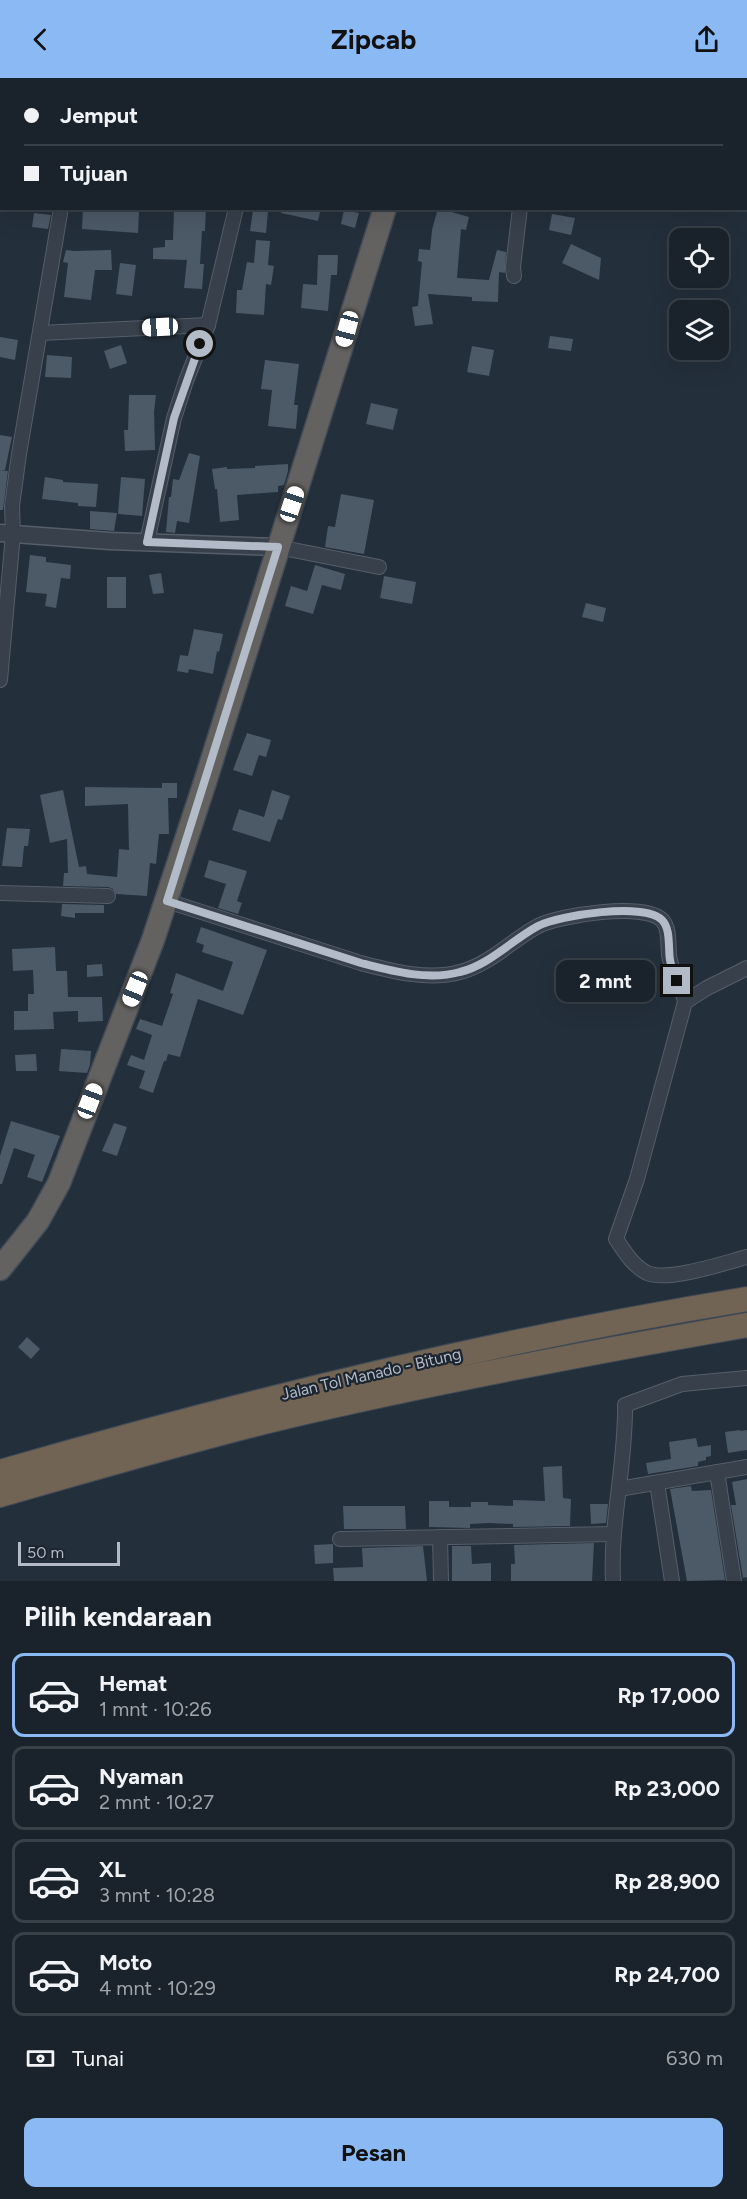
<!DOCTYPE html>
<html lang="id">
<head>
<meta charset="utf-8">
<style>
  body { margin:0; font-family:Figtree,sans-serif; background:#232b34; color:#f1f3f6; height:100vh; display:flex; flex-direction:column; font-size:22px; white-space:nowrap }
  * { box-sizing:border-box; margin:0 }
  p { font-size:20px; color:#9fa4a9 }
  .icon { flex:none; width:33px; height:33px; fill:none; stroke:currentColor; stroke-width:2; stroke-linecap:round; stroke-linejoin:round }
  .map { position:relative; height:1503px; overflow:hidden }
  .panel { display:flex; flex-direction:column; background:#1a232c; flex:1 }
  .panel>* { flex:none }
  .hud { position:absolute; left:0px; top:0px; width:747px; height:132px; box-shadow:0 6px 24px #0002,0 0 0 2px #384048; display:grid; align-content:center; height:132px; padding:0 24px; background:#1a232c }
  .fabs { position:absolute; left:669px; top:150px; display:grid; gap:12px }
  .fabs a { display:grid; place-items:center; width:60px; height:60px; border-radius:12px; background:#1a232c; box-shadow:0 6px 24px #0002,0 0 0 2px #384048; font-size:30px }
  .scale { position:absolute; left:18px; bottom:15px; width:102px; box-sizing:border-box; padding-left:6px; border:3px solid #b2bbc7; border-top:0; font-size:16px; line-height:21px; white-space:nowrap; color:#b2bbc7; -webkit-text-stroke:4px #1c2530; paint-order:stroke }
  .end { position:absolute; width:27px; height:27px; margin:-14px; border:8px solid #b2bbc7; background:#111; box-shadow:0 0 0 3px #111 }
  .from { border-radius:50% }
  .bubble { position:absolute; height:42px; border-radius:12px; background:#1a232c; box-shadow:0 6px 24px #0002,0 0 0 2px #384048; font-size:20px; font-weight:700; line-height:42px; text-align:center }
  .car { position:absolute; width:18px; height:36px; margin:-18px -9px; border-radius:8px; box-shadow:0 0 4px 2px #0007; background:linear-gradient(#fff 24%,#345 0 40%,#fff 0 76%,#345 0 86%,#fff 0) }
  .hud b { display:flex; align-items:center; gap:21px; height:57px; font-size:22px }
  .hud b+b { border-top:2px solid #384048 }
  .hud i { width:15px; height:15px; background:#f1f3f6 }
  ul { padding:0; list-style:none }
  li { display:flex; align-items:center; gap:18px; height:84px; margin:0 12px 9px; padding:0 12px; border:3px solid #384048; border-radius:12px }
  li div { flex:1 }
  li b { display:block; font-size:22px }
  li em { font-style:normal; font-weight:700 }
  li.selected { border-color:#8ab9f4 }
  li>.icon { width:54px; height:54px; stroke-width:1.5 }
  h2 { padding:0 24px; font-size:27px; line-height:72px }
  .pay { display:flex; align-items:center; gap:15px; height:66px; padding:0 24px; font-size:22px }
  .pay p { margin-inline-start:auto }
  .cta { display:flex; gap:12px; margin-top:auto; padding:12px 24px }
  .cta a { flex:1; height:69px; border-radius:12px; background:#8ab9f4; color:#111; font-size:24px; font-weight:700; line-height:69px; text-align:center }
  header { display:flex; justify-content:space-between; align-items:center; height:78px; padding:0 24px; background:#8ab9f4; color:#111; font-size:27px; font-weight:700 }
  .map>svg:first-child { display:block }
  .building { fill:#4c5967 }
  .lines { fill:none; stroke-linecap:round; stroke-linejoin:round }
  .minor-casing { stroke:#555e69; stroke-width:16 }
  .tertiary-casing { stroke:#555e69; stroke-width:19 }
  .trunk-casing { stroke:#424b56; stroke-width:25 }
  .motorway-casing { stroke:#424b56; stroke-width:26 }
  .minor { stroke:#37404b; stroke-width:14 }
  .tertiary { stroke:#37404b; stroke-width:16 }
  .trunk { stroke:#636260; stroke-width:22 }
  .motorway { stroke:#716454; stroke-width:24 }
  .route { stroke:#b2bbc7; stroke-width:8 }
  .labels { text-anchor:middle; dominant-baseline:central; stroke-width:4.5; stroke-linejoin:round; paint-order:stroke }
  .street-label { font-size:16px; fill:#b2bbc7; stroke:#1c2530 }
</style>
</head>
<body>
<header><svg class="icon" aria-label="back" viewBox="0 0 24 24"><path d="M15 5l-7 7 7 7"/></svg>Zipcab<svg class="icon" aria-label="share" viewBox="0 0 24 24"><path d="M12 15V3M7 8l5-5 5 5M5 13v7h14v-7"/></svg></header>
<div class="map">
<svg width="747" height="1503" viewBox="0 0 747 1503">
  <rect width="100%" height="100%" fill="#232f3b"/>
  <!-- building -->
  <g class="building">
    <path d="M83,130h30v3l26,1 -1,21 -56,-4z"/>
    <path d="M174,130h32l-1,23h-3l-2,33h4l-2,25 -18,-1 3,-28 -34,-1v-11l12,-1v-7h8z"/>
    <path d="M281,130h40l-3,13 -37,-8z"/>
    <path d="M438,130l31,9 -3,13 -5,-1 -4,49 32,2 8,-30 9,2 -1,21 -6,-1 -1,30 -26,-1v-4l-44,-3 5,30 -18,2 -3,-19 6,-1 4,-44 -4,-1 1,-12 11,1 2,-20z"/>
    <path d="M253,132l15,2 -2,21 -16,-2z"/>
    <path d="M344,132l15,3 -4,15 -14,-4z"/>
    <path d="M34,135l17,2 -3,14 -16,-2z"/>
    <path d="M552,136l23,4 -4,17 -22,-5z"/>
    <path d="M256,162l14,1 -2,24 6,1 -3,19 -5,-1 -2,31 -28,-2 1,-23h5l5,-28 7,1z"/>
    <path d="M571,166l30,14 -2,22 -37,-17z"/>
    <path d="M66,172l8,1 37,-1 1,20h-17l-4,30 -27,-3 4,-34 -5,-1z"/>
    <path d="M318,177h20l-1,20h-6l-3,36 -27,-3 2,-24 14,1z"/>
    <path d="M120,185l16,2 -4,31 -16,-2z"/>
    <path d="M550,258l23,3 -2,12 -23,-3z"/>
    <path d="M0,259l18,3 -3,20 -15,-3z"/>
    <path d="M121,267l6,18 -17,6 -6,-18z"/>
    <path d="M472,268l22,4 -5,26 -22,-4z"/>
    <path d="M47,277l25,2 -1,21 -26,-1z"/>
    <path d="M265,282l34,4 -5,41h4l-2,24 -28,-3 4,-36 -11,-1z"/>
    <path d="M129,317h27l-2,17 1,38 -30,1 -1,-21h4z"/>
    <path d="M371,325l27,6 -5,21 -27,-6z"/>
    <path d="M0,357l12,2 -7,33h-5z"/>
    <path d="M189,375l11,3 -11,67 -12,-2 -2,12 -9,-1 3,-35h2l2,-18 6,1z"/>
    <path d="M288,386v7l-4,14 -6,1v6l-41,3 2,25 -19,2 -3,-33h-2l-3,-20 15,-2v2l28,-1v-2z"/>
    <path d="M0,392l8,1 -5,39h-3z"/>
    <path d="M45,399l18,3v2l35,2 -2,23 -18,-1v-3l-36,-4z"/>
    <path d="M121,399l24,2 -3,37 -24,-2z"/>
    <path d="M341,416l33,6 -10,54 -39,-7 3,-21 7,1z"/>
    <path d="M90,433l27,2 -3,18 -24,-2z"/>
    <path d="M30,477l16,2v5l25,3 -1,14 -9,-1 -5,30 -11,-2 2,-12 -21,-2z"/>
    <path d="M315,487l30,9 -4,16 -19,-5 -9,29 -28,-8 6,-20 16,5z"/>
    <path d="M161,495l3,20 -11,1 -4,-19z"/>
    <path d="M384,498l32,6 -4,22 -32,-6z"/>
    <rect x="107" y="499" width="19" height="31"/>
    <path d="M586,525l20,5 -3,14 -21,-5z"/>
    <path d="M194,551l29,5 -4,18 -2,-1 -4,23 -24,-5 -1,4 -11,-2 3,-16 8,1z"/>
    <path d="M247,655l24,7 -5,17 -7,-2 -7,21 -19,-6z"/>
    <path d="M162,705h15v15h-9l1,36h-10l-3,30 -6,-1 -3,33 -31,-2 -3,-5 -5,-2 -45,-1 1,-13h4l-1,-34 -17,4 -10,-48 23,-5 16,77 7,-1 1,8 30,3 2,-28 10,1 -1,-46 -43,2v-19l77,1z"/>
    <path d="M272,712l18,6 -8,24 -4,-1 -8,23 -38,-12 7,-21 25,8z"/>
    <path d="M7,750l23,1 -2,17h-4l-2,21 -20,-1z"/>
    <path d="M209,782l38,11 -10,30 5,2 -4,11 -20,-6 8,-24 -22,-7z"/>
    <path d="M62,826l42,1v8h-29v5l-14,-2z"/>
    <path d="M201,849l66,23 -24,65 -45,-16 -18,58 -12,-3 -2,7h-2l-11,32 -14,-5 6,-17 -18,-6 4,-10 13,5 8,-25 -16,-6 4,-10 22,7 11,-32 -3,-1 6,-20 47,18 10,-29 -31,-10 2,-7 -8,-3z"/>
    <path d="M55,869l1,24h11l1,26h34l1,24 -25,1v-11l-25,1 1,17 -40,1v-19h14v-17h6l-1,-24 -20,1 -1,-22z"/>
    <path d="M102,886l1,12 -16,1v-12z"/>
    <path d="M61,971l30,2 -1,14 -3,8 -28,-2z"/>
    <path d="M36,976l1,17h-21l-1,-16z"/>
    <path d="M11,1043l49,15 -18,46 -15,-5 8,-22 -21,-7 -12,36h-2v-28z"/>
    <path d="M114,1045l13,4 -10,29 -15,-5z"/>
    <path d="M27,1259l13,12 -9,10 -13,-12z"/>
    <path d="M740,1352v1l7,-1v20l-19,3 -3,-21z"/>
    <path d="M696,1360l2,9 13,-2v11l-5,1v3l-8,2v4l-50,8 -2,-11 25,-4 -2,-17z"/>
    <path d="M562,1388l1,32 8,1 -1,27 -57,1v-3l-25,-1 -18,1v4l-41,-1v-26h20v6h22v-5h17v3l25,1v-6l32,1 -2,-34z"/>
    <path d="M747,1401v98l-4,1 -12,-73h5l-4,-23z"/>
    <path d="M691,1408l1,5 19,-1 14,90 -38,1 -17,-92z"/>
    <path d="M590,1426h18l-2,19 -15,1z"/>
    <path d="M343,1428h62l1,23h-62z"/>
    <path d="M594,1465l-2,38h-81v-17h4l-1,-19z"/>
    <path d="M333,1466v19l-18,1 -1,-19z"/>
    <path d="M423,1468l4,35h-93l-1,-13 30,-1 -1,-19z"/>
    <path d="M452,1468h19l1,18 19,-1v18h-39z"/>
  </g>
  <g class="lines">
    <defs>
      <g id="minor">
        <path d="M56,2v-2"/>
        <path d="M276,2l1,-2"/>
        <path d="M563,2v-2"/>
        <path d="M0,98h2"/>
        <path d="M514,198l-1,-9 7,-59"/>
        <path d="M40,255l168,-8"/>
        <path d="M147,464l27,-124 12,-37 22,-56 28,-117"/>
        <path d="M278,469l101,20"/>
        <path d="M0,602l13,-146 -1,-28 7,-52 42,-246"/>
        <path d="M0,815l108,3"/>
        <path d="M167,823l194,62c31,8 67,18 99,9 29,-7 52,-32 78,-46 22,-11 106,-24 124,-6 8,8 6,25 7,35 2,17 13,31 16,47l-48,177 -21,60c8,12 17,27 31,34 21,9 77,-10 100,-16"/>
        <path d="M685,924l22,-14 40,-20"/>
        <path d="M717,1394l17,109"/>
        <path d="M657,1405l15,98"/>
        <path d="M619,1411l128,-22"/>
        <path d="M440,1459l1,44"/>
        <path d="M340,1461l273,-5"/>
        <path d="M613,1503c-3,-59 13,-117 12,-176l57,-21 65,-6"/>
      </g>
      <path id="tertiary" d="M0,455l110,8 168,6"/>
      <g id="trunk">
        <path d="M426,2l1,-2"/>
        <path d="M0,1191l38,-48 21,-38 94,-243 53,-161 179,-571"/>
      </g>
      <g id="motorway">
        <path d="M0,1394c246,-71 494,-132 747,-173"/>
        <path d="M0,1417c95,-27 189,-55 284,-78 153,-36 308,-65 463,-92"/>
      </g>
    </defs>
    <!-- minor casing -->
    <use href="#minor" class="minor-casing"/>
    <!-- tertiary casing -->
    <use href="#tertiary" class="tertiary-casing"/>
    <!-- trunk casing -->
    <use href="#trunk" class="trunk-casing"/>
    <!-- motorway casing -->
    <use href="#motorway" class="motorway-casing"/>
    <!-- minor -->
    <use href="#minor" class="minor"/>
    <!-- tertiary -->
    <use href="#tertiary" class="tertiary"/>
    <!-- trunk -->
    <use href="#trunk" class="trunk"/>
    <!-- motorway -->
    <use href="#motorway" class="motorway"/>
  </g>
  <g class="lines">
    <!-- route -->
    <path class="route" d="M200,266l-26,74 -27,124 131,5 -111,354 194,62c31,8 67,18 99,9 29,-7 52,-32 78,-46 22,-11 106,-24 124,-6 9,9 6,28 8,40 1,7 4,14 7,21"/>
  </g>
  <g class="labels">
    <!-- street labels -->
    <g class="street-label">
      <text transform="translate(371 1296) rotate(-13)">Jalan Tol Manado - Bitung</text>
    </g>
  </g>
</svg>
<div class="fabs">
<a><svg class="icon" aria-label="locate" viewBox="0 0 24 24"><circle cx="12" cy="12" r="6"/><path d="M12 2v4M12 18v4M2 12h4M18 12h4"/></svg></a>
<a><svg class="icon" aria-label="layers" viewBox="0 0 24 24"><path d="M12 4l9 5-9 5-9-5zM3 14l9 5 9-5"/></svg></a>
</div>
<div class="scale">50 m</div>
<i class="end from" style="left:200px;top:266px"></i>
<i class="end" style="left:677px;top:903px"></i>
<div class="bubble" style="left:556px;top:882px;width:99px">2 mnt</div>
<i class="car" style="left:160px;top:249px;rotate:267deg"></i>
<i class="car" style="left:347px;top:251px;rotate:195deg"></i>
<i class="car" style="left:292px;top:426px;rotate:18deg"></i>
<i class="car" style="left:135px;top:911px;rotate:202deg"></i>
<i class="car" style="left:90px;top:1023px;rotate:21deg"></i>
<div class="hud">
<b><i class="from"></i>Jemput</b>
<b><i></i>Tujuan</b>
</div>
</div>
<section class="panel">
<h2>Pilih kendaraan</h2>
<ul>
<li class="selected"><svg class="icon" aria-label="car" viewBox="0 0 24 24"><path d="M5 17H2v-5l4-1 3-4h7l3 4 3 1v5h-3M9 17h6M6 11h13"/><circle cx="7" cy="17" r="2"/><circle cx="17" cy="17" r="2"/></svg><div><b>Hemat</b><p>1 mnt · 10:26</p></div><em>Rp 17,000</em></li>
<li><svg class="icon" aria-label="car" viewBox="0 0 24 24"><path d="M5 17H2v-5l4-1 3-4h7l3 4 3 1v5h-3M9 17h6M6 11h13"/><circle cx="7" cy="17" r="2"/><circle cx="17" cy="17" r="2"/></svg><div><b>Nyaman</b><p>2 mnt · 10:27</p></div><em>Rp 23,000</em></li>
<li><svg class="icon" aria-label="car" viewBox="0 0 24 24"><path d="M5 17H2v-5l4-1 3-4h7l3 4 3 1v5h-3M9 17h6M6 11h13"/><circle cx="7" cy="17" r="2"/><circle cx="17" cy="17" r="2"/></svg><div><b>XL</b><p>3 mnt · 10:28</p></div><em>Rp 28,900</em></li>
<li><svg class="icon" aria-label="car" viewBox="0 0 24 24"><path d="M5 17H2v-5l4-1 3-4h7l3 4 3 1v5h-3M9 17h6M6 11h13"/><circle cx="7" cy="17" r="2"/><circle cx="17" cy="17" r="2"/></svg><div><b>Moto</b><p>4 mnt · 10:29</p></div><em>Rp 24,700</em></li>
</ul>
<div class="pay"><svg class="icon" aria-label="cash" viewBox="0 0 24 24"><path d="M3 7h18v10H3z"/><circle cx="12" cy="12" r="2"/></svg>Tunai<p>630 m</p></div>
<div class="cta"><a>Pesan</a></div>
</section>
</body>
</html>
